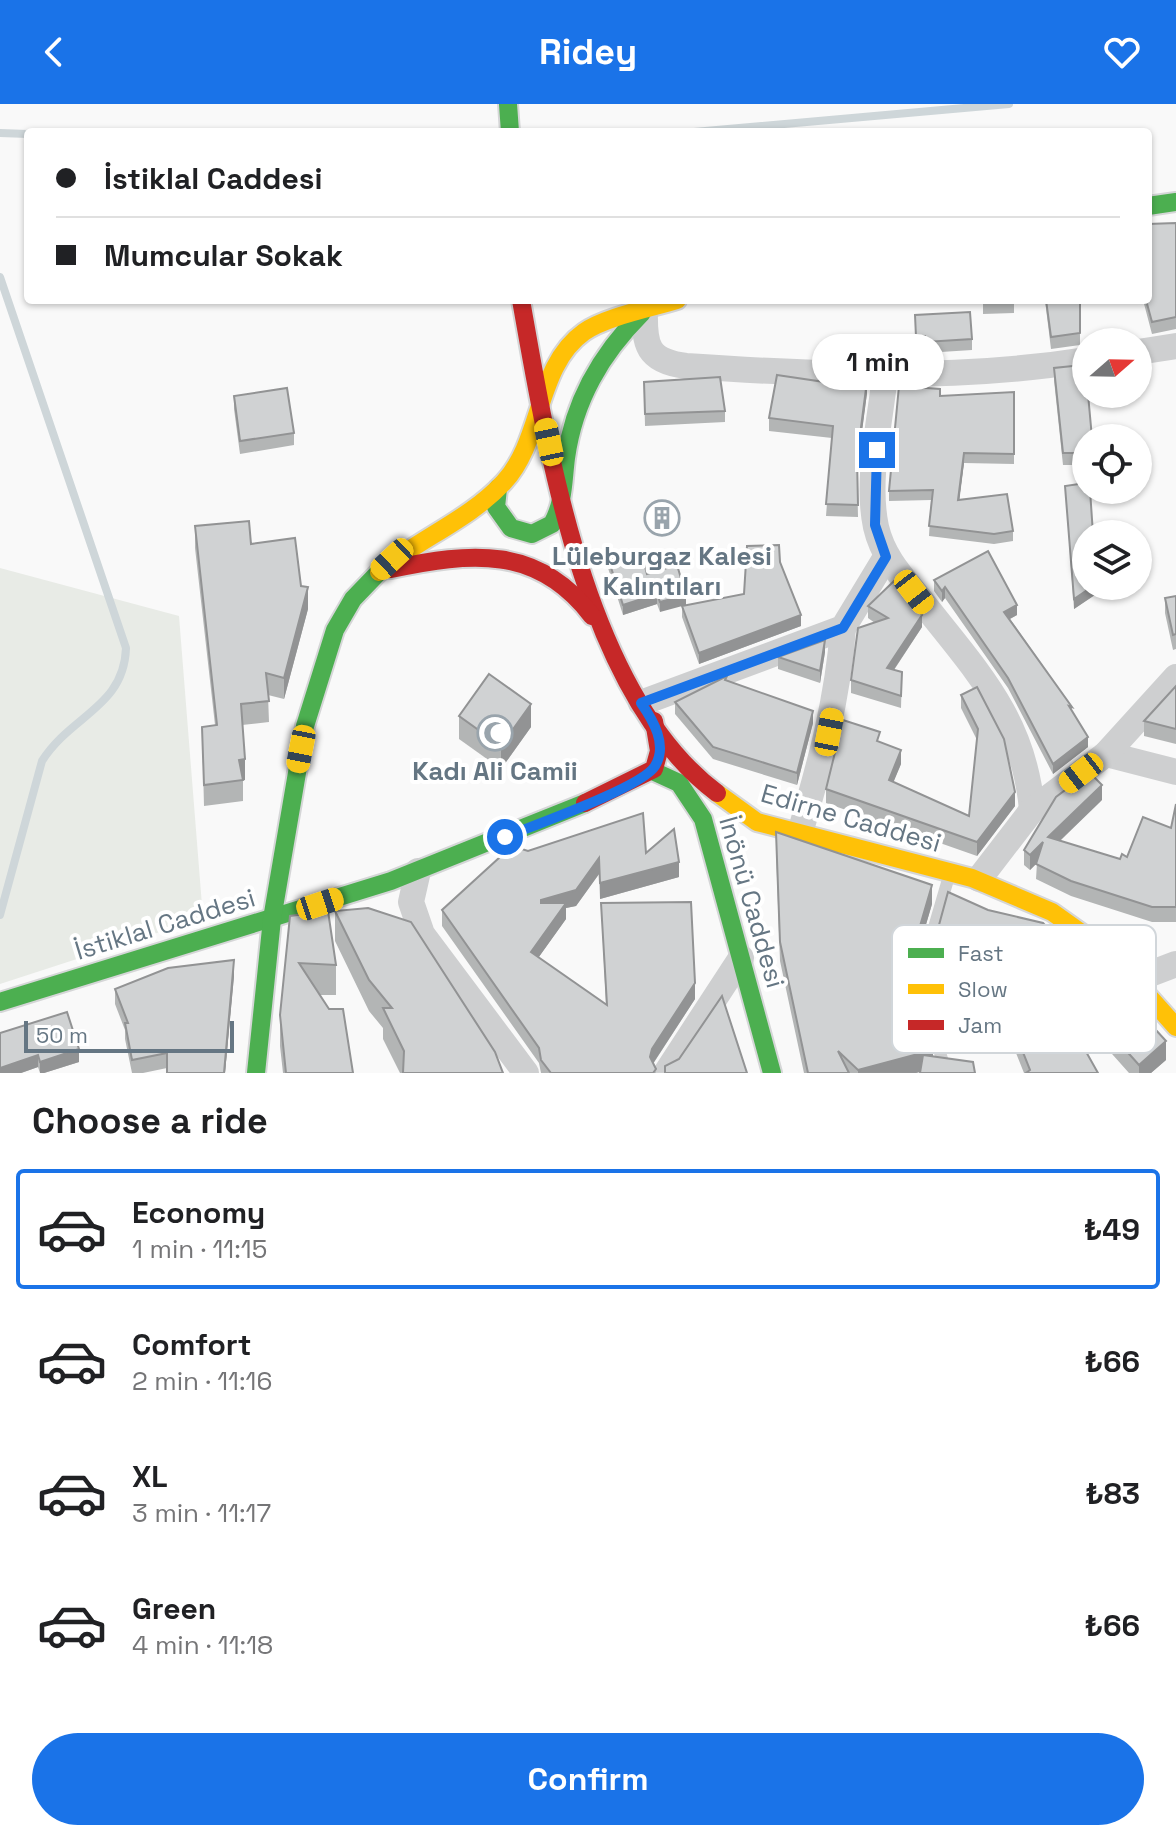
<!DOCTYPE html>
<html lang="en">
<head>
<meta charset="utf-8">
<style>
  body { margin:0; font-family:"Space Grotesk",sans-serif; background:#f2f2f2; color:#202124; height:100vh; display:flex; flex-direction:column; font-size:30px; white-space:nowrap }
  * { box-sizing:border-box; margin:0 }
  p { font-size:26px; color:#757577 }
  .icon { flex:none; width:44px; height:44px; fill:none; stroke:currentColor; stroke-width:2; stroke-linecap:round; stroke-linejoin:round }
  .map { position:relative; height:969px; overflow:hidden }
  .panel { display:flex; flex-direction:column; background:#fff; flex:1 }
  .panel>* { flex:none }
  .top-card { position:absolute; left:24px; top:24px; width:1128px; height:176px; border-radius:8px; box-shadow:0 2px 6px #0004; display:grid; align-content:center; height:176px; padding:0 32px; background:#fff }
  .needle { width:52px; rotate:70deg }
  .tools { position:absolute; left:1072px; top:224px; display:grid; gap:16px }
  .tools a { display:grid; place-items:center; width:80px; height:80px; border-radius:50%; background:#fff; box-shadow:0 2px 6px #0004; font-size:40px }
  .scale { position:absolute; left:24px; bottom:20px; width:210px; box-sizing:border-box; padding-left:8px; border:4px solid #657683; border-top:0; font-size:22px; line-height:28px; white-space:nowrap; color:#657683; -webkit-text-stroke:6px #fff; paint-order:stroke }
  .end { position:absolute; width:36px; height:36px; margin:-18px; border:10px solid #1a73e8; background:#fff; box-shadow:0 0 0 4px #fff }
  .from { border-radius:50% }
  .bubble { position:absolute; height:56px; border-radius:28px; background:#fff; box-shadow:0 2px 6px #0004; font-size:26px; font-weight:700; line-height:56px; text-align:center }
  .car { position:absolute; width:24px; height:48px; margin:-24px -12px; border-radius:10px; box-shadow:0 0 6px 2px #0007; background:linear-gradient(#f5c518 24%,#345 0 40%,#f5c518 0 76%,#345 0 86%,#f5c518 0) }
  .top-card b { display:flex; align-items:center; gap:28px; height:76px; font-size:30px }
  .top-card b+b { border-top:2px solid #e0e0e0 }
  .top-card i { width:20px; height:20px; background:#202124 }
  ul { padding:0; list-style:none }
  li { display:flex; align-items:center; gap:24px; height:120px; margin:0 16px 12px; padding:0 16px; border:4px solid transparent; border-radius:8px }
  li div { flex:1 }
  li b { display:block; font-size:30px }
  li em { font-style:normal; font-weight:700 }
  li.current { border-color:#1a73e8 }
  li>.icon { width:72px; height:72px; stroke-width:1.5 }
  h2 { padding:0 32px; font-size:36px; line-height:96px }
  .action { display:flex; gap:16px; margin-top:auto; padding:16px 32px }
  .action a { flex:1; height:92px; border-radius:48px; background:#1a73e8; color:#fff; font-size:32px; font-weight:700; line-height:92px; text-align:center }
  header { display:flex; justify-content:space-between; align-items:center; height:104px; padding:0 32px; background:#1a73e8; color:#fff; font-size:36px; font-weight:700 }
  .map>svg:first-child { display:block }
  .green { fill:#e8ebe6 }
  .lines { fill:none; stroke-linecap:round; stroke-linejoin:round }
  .stream { stroke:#ced6d9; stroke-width:8 }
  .fast-casing { stroke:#d5d6d7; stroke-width:22 }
  .slow-casing { stroke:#d5d6d7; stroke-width:22 }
  .jam-casing { stroke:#d5d6d7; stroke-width:22 }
  .lane { stroke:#cecfd0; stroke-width:12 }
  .street { stroke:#cecfd0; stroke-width:26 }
  .fast { stroke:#4caf50; stroke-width:18 }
  .slow { stroke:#ffc107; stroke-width:18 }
  .jam { stroke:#c62828; stroke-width:18 }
  .wall { fill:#b3b5b5 }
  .shaded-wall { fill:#929394 }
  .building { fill:#d0d2d3; stroke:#929394; stroke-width:2 }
  .route { stroke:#1a73e8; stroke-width:10 }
  .labels { text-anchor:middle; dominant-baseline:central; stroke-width:8; stroke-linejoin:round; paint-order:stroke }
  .poi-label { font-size:26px; font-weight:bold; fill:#657683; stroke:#fff }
  .street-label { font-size:26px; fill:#657683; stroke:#fff }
  .key { fill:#fff; stroke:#d1d6da; stroke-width:2 }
  .key-label { font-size:22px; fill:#657683 }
</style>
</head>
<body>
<header><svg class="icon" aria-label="back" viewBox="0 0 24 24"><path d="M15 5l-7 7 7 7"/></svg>Ridey<svg class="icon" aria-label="heart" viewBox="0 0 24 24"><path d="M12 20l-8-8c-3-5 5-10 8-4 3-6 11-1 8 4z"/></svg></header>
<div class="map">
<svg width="1176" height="969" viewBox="0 0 1176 969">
  <rect width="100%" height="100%" fill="#f9f9f9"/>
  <!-- green -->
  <path class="green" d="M0,464l179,48 24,302 -203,66z"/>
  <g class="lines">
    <!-- stream -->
    <g class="stream">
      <path d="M694,28l315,-28"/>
      <path d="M0,29l28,1"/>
      <path d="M0,173l126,371c-2,59 -55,67 -84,113l-42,154"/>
    </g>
    <defs>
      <g id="fast">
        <path d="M508,0l2,28"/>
        <path d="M1148,102l28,-4"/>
        <path d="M498,384l-2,19 15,21 21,6 20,-10c12,-21 11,-43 14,-66 8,-58 35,-104 76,-145"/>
        <path d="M655,668l24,11 24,36 69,254"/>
        <path d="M0,898l391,-121 194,-78"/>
        <path d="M256,969l16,-154 33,-193 30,-96 18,-31 26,-27"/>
      </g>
      <g id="slow">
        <path d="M379,468c39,-33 90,-52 125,-90 39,-42 32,-116 80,-150 21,-15 67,-24 93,-32"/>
        <path d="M717,689l40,29 215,56 80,34 59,42 65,73"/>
      </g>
      <g id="jam">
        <path d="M521,196c27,152 65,395 196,493"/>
        <path d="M391,465c80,-17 147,-24 201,47"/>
        <path d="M585,699l69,-34 5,-18 -5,-30"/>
      </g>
    </defs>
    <!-- fast casing -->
    <use href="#fast" class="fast-casing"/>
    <!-- slow casing -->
    <use href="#slow" class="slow-casing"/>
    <!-- jam casing -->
    <use href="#jam" class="jam-casing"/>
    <!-- lane -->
    <path class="lane" d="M944,961l-21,-65 -2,-28 28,-96"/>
    <!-- street -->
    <g class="street">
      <path d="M645,206c-1,35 2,51 41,56 133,9 268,15 400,-6"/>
      <path d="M1138,248l38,-6"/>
      <path d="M885,271c-5,48 -19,105 -9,152 7,30 25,49 44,72 55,71 104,118 112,211"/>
      <path d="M641,599l202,-75 43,-71"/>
      <path d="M1106,650l70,18"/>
      <path d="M800,729c20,-69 38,-134 43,-205"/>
      <path d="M418,767l-7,31 11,32 104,139"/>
      <path d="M979,775l53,-69 74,-56 70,-77"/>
      <path d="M1134,876l42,-16"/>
      <path d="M666,969l75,-115"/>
    </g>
    <!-- fast -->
    <use href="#fast" class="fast"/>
    <!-- slow -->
    <use href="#slow" class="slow"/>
    <!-- jam -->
    <use href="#jam" class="jam"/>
  </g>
  <!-- wall -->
  <g class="wall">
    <path d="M1176,119v106l-24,5 -9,-34h5z"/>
    <path d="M983,196h31v13l-31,1z"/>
    <path d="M1045,196h35v45l-29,4z"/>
    <path d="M915,211l57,24v11l-47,3v-6l-9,1z"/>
    <path d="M1054,264l32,70v27h-23l-9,-85z"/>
    <path d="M644,278l81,29v11l-80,4z"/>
    <path d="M1014,288v72l-50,-1 -5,37 54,31v10l-19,3 -65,-8 2,-36 -42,1v-10l51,-95z"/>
    <path d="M867,289l-10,75 1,49 -32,-1 6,-78 -63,-7v-13z"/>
    <path d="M234,292l60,37v12l-54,9 -6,-45z"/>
    <path d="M1065,382l21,100h21l-33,23z"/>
    <path d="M195,422l56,18 50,42 7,23 -24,90 -16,-4 1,27 -27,3 3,55h-2v21l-39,5 -2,-79 13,-2 -20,-177z"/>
    <path d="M608,454l39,16 30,-9 -17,47 -3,-8 -34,11 -15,-47z"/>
    <path d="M780,458l21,64 -102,38 -17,-47v-11l62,-12z"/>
    <path d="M934,476l83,35 -7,4 62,88v4l16,36 -35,27 -45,-86 -63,-90 -3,4 -8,-11z"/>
    <path d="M1176,492v53l-3,1 -8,-37v-15z"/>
    <path d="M868,502l54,21 -28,43 8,2 -1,36 -50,-15v-13l24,-57 -7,-5z"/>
    <path d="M825,548l-5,31 -42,-14v-12z"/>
    <path d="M727,577l86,42 -16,62 -84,-26 -38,-45v-12z"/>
    <path d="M1176,582v58l-32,-8v-15z"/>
    <path d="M961,591l54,111 -38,50 -151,-53v-14l54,-47 21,22 -8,18 76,34 8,-76 -16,-32z"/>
    <path d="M459,612l72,11 -30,42 -42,-30z"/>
    <path d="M1102,696l-42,41 60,18 7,-2 44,-29 5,-24v118h-24l-81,-26 -35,-17 1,-16 -7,7 -6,-5v-15z"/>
    <path d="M528,747l151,26 -79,22 -1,-25 -23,32 -10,2v11l-28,39 68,47 -5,-102 94,96 -42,65 3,9h-115l-2,-10 -97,-137v-16z"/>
    <path d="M776,747l156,53 -19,65 -9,-4 29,92 -13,15 -4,1h-112l-24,-112z"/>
    <path d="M988,806l178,150 -15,13h-22l-82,-92 51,92h-74l-48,-120 -16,38 -30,-14v-19z"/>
    <path d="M335,807l168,162h-103l-17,-34v-11l-14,-17 -34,-70z"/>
    <path d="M290,812l46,49v30h-16l33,78h-70l-3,-27v-31z"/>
    <path d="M234,872l-9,97h-58v-5l-24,5h-11l-7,-34v-9l-10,-26v-15z"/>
    <path d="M0,929l79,29 -35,11h-4l-2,-6 -17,6h-21z"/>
  </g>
  <!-- shaded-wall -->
  <g class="shaded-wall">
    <path d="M867,277v12l-10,77v-12z"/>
    <path d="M964,349v10l-6,48v-11z"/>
    <path d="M1093,482h14v1l-33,22v-10z"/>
    <path d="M308,483v22l-24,90v-21z"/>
    <path d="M945,483v11l-3,4v-11z"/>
    <path d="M657,490v10l-34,11v-10z"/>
    <path d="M686,491v10l-26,7v-10z"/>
    <path d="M1017,501v10l-13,7v-10z"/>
    <path d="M801,511v11l-102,38v-11z"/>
    <path d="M922,511v12l-35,53v-12z"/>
    <path d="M825,536v12l-5,31v-12z"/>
    <path d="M531,600v23l-30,42v-23z"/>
    <path d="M813,607v12l-16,62v-12z"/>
    <path d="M1088,633v10l-35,27v-10z"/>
    <path d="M901,646v14l-12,29v-13z"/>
    <path d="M245,655v21l-6,1v-21z"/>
    <path d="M1102,681v15l-54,52v-15z"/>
    <path d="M1015,688v14l-38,50v-14z"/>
    <path d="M1043,738v15l-13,13v-15z"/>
    <path d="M599,754v16l-23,32 -10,2v11l-35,49v-16l10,-37v-15z"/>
    <path d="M679,758v15l-79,22v-16z"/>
    <path d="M932,781v19l-19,65v-19z"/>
    <path d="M976,830v19l-16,38v-19z"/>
    <path d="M234,856v16l-9,97h-1z"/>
    <path d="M1047,858v19l-8,-13z"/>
    <path d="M695,879v16l-43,66 -2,-8 2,-8z"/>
    <path d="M1166,937v19l-15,13h-12v-8z"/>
    <path d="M79,945v13l-35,11h-4v-11z"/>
    <path d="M933,946v18l-17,5h-58v-3z"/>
    <path d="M38,951v12l-17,6h-21v-5z"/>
  </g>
  <!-- building -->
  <g class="building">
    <path d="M1176,119v94l-24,5 -6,-22h2v-76z"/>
    <path d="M983,196h31v1l-31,1z"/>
    <path d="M1046,196h34v33l-29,4z"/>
    <path d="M970,208l2,27 -47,3v-6l-9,1 -1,-22z"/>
    <path d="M1082,261v4l4,-1v26h2l4,44h-6v15h-23l-9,-85z"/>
    <path d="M777,271l61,9v-6l29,3 -10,77 1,47 -32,-1 7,-78 -64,-8z"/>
    <path d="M720,273l5,34 -80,3 -1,-32z"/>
    <path d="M899,282l41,3v7l74,-4v62l-50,-1 -6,47 49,-6 6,37 -19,3 -65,-8 4,-36 -44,1z"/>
    <path d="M287,284l7,45 -54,8 -6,-45z"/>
    <path d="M1086,379v7h4l3,44h-7v52h7l-19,13 -9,-113z"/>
    <path d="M249,417l2,23 44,-6 6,48 7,1 -24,91 -18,-5 3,28 -28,3 4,55 -6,1 4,20 -39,5 -2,-58 15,-2 -22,-199z"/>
    <path d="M779,441l1,17 21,53 -102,38 -17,-47 62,-12 3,-48z"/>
    <path d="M988,447l29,54 -13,7 68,95 -3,-1 19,31 -35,27 -45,-86 -63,-91 -3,4 -8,-11z"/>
    <path d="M642,451l5,19 30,-9 9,30 -26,7 -3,-8 -34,11 -15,-47z"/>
    <path d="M894,477l28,34 -35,53 15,4 -1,24 -50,-16 7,-52 30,-10 -20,-12z"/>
    <path d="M1176,492v38l-3,1 -8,-37z"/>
    <path d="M825,536l-5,31 -42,-14z"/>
    <path d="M489,570l42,30 -30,42 -42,-30z"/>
    <path d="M727,572l-2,4 88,31 -16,62 -84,-26 -38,-45z"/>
    <path d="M1176,582v43l-32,-8z"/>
    <path d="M977,583l27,52 11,53 -38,50 -151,-53 17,-69 37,12 -3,9 24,9 -12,30 80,36 9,-87 -17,-34z"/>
    <path d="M1089,668l13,13 -54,52 72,22 2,-5 5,3 16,-40 28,11 5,-24v103h-24l-81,-26 -35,-17 7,-22 -13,13 -6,-5 32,-53z"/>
    <path d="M643,709l3,40 28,-24 5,33 -79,21 -1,-25 -23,32 -35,10v3h25l-35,49 76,53 -6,-102 90,-1 4,81 -43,66 -2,8 6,12 -3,4h-102l-10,-13 -2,-12 -97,-138 70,-64 16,5z"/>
    <path d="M776,728l156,53 -19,65 -17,-8 37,108 -75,20 -20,-19 11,22h-41l-28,-131z"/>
    <path d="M948,788l40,18 55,13 70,78 9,-8 44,48 -27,24 -92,-103 -8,6 59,105h-72l4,-3 -54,-136 -16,38 -30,-14z"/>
    <path d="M368,804l43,14 84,130 8,21h-100l1,-22 -21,-43h9l-23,-28 -34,-69z"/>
    <path d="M328,807l8,54 -37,-2 30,46h14l10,64h-67l-6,-58 10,-99z"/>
    <path d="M234,856l-10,113h-57v-20l-35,7 -7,-37h3l-13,-34 53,-21z"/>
    <path d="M722,892l25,77h-82v-7l14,-7z"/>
    <path d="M67,908l12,37 -39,13 -2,-7 -38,13v-35z"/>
    <path d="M923,951l50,7 2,11h-55z"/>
  </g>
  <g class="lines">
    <!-- route -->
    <path class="route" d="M505,733c27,-11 138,-50 150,-71 13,-21 -2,-46 -14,-63l202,-75 43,-71 -11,-32 2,-75"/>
  </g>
  <!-- icons -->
  <defs>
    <symbol id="building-ring" viewBox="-11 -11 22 22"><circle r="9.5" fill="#fff" stroke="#99a4ac" stroke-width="1.5"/><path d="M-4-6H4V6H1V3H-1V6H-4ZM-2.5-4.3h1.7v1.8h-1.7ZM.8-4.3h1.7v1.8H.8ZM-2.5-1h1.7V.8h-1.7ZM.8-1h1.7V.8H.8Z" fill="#99a4ac"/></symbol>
    <symbol id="mosque-ring" viewBox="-11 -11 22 22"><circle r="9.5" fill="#fff" stroke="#99a4ac" stroke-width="1.5"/><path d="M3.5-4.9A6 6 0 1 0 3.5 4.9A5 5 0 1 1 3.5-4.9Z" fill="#99a4ac"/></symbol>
  </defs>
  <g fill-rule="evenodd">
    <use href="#building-ring" x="642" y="394" width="40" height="40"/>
    <use href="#mosque-ring" x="475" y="609" width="40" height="40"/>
  </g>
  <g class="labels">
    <!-- poi labels -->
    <g class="poi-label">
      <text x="662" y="452">Lüleburgaz Kalesi<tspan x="662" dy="30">Kalıntıları</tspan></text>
      <text x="495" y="667">Kadı Ali Camii</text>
    </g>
    <!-- street labels -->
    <g class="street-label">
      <text transform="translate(851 714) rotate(16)">Edirne Caddesi</text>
      <text transform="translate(752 798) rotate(74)">İnönü Caddesi</text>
      <text transform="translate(165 820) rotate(-17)">İstiklal Caddesi</text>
    </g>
  </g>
  <!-- legend -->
  <rect x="892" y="821" width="264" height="128" rx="12" class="key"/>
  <rect x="908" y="844" width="36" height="10" fill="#4caf50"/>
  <rect x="908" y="880" width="36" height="10" fill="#ffc107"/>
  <rect x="908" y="916" width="36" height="10" fill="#c62828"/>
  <g class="key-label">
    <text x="958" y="857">Fast</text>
    <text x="958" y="893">Slow</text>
    <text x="958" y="929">Jam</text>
  </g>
</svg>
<div class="tools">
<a><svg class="needle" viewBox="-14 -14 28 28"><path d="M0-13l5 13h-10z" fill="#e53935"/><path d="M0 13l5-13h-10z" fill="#757577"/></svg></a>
<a><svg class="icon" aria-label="locate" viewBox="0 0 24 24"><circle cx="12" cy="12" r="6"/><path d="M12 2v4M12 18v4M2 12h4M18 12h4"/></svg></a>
<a><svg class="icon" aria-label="layers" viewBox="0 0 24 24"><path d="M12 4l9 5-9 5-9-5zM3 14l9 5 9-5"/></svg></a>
</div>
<div class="scale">50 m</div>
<i class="end from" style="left:505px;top:733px"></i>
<i class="end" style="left:877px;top:346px"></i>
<div class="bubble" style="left:812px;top:230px;width:132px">1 min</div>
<i class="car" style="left:549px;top:338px;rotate:348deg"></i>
<i class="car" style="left:392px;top:455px;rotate:227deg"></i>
<i class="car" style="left:914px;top:488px;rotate:142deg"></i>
<i class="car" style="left:829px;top:628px;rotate:11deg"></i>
<i class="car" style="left:301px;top:645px;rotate:191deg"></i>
<i class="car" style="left:1081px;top:669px;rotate:232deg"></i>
<i class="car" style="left:320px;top:800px;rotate:72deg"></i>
<div class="top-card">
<b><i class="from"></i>İstiklal Caddesi</b>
<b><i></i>Mumcular Sokak</b>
</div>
</div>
<section class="panel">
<h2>Choose a ride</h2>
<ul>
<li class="current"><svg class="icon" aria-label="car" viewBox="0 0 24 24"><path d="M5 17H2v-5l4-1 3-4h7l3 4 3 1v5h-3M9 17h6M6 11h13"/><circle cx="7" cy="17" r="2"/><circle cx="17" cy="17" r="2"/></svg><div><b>Economy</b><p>1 min · 11:15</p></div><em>₺49</em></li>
<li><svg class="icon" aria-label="car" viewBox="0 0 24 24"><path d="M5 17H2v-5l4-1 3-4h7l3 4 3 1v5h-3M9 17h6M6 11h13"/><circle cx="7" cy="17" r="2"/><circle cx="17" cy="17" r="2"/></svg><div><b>Comfort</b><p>2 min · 11:16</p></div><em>₺66</em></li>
<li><svg class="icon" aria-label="car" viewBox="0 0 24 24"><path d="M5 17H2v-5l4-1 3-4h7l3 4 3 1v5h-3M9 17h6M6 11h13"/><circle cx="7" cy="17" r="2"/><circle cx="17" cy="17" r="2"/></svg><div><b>XL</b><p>3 min · 11:17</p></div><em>₺83</em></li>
<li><svg class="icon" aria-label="car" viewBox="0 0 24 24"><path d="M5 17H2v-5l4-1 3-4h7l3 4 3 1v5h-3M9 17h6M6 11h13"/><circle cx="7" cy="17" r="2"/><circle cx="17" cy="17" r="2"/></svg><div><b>Green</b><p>4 min · 11:18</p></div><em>₺66</em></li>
</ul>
<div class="action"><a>Confirm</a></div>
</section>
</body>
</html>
